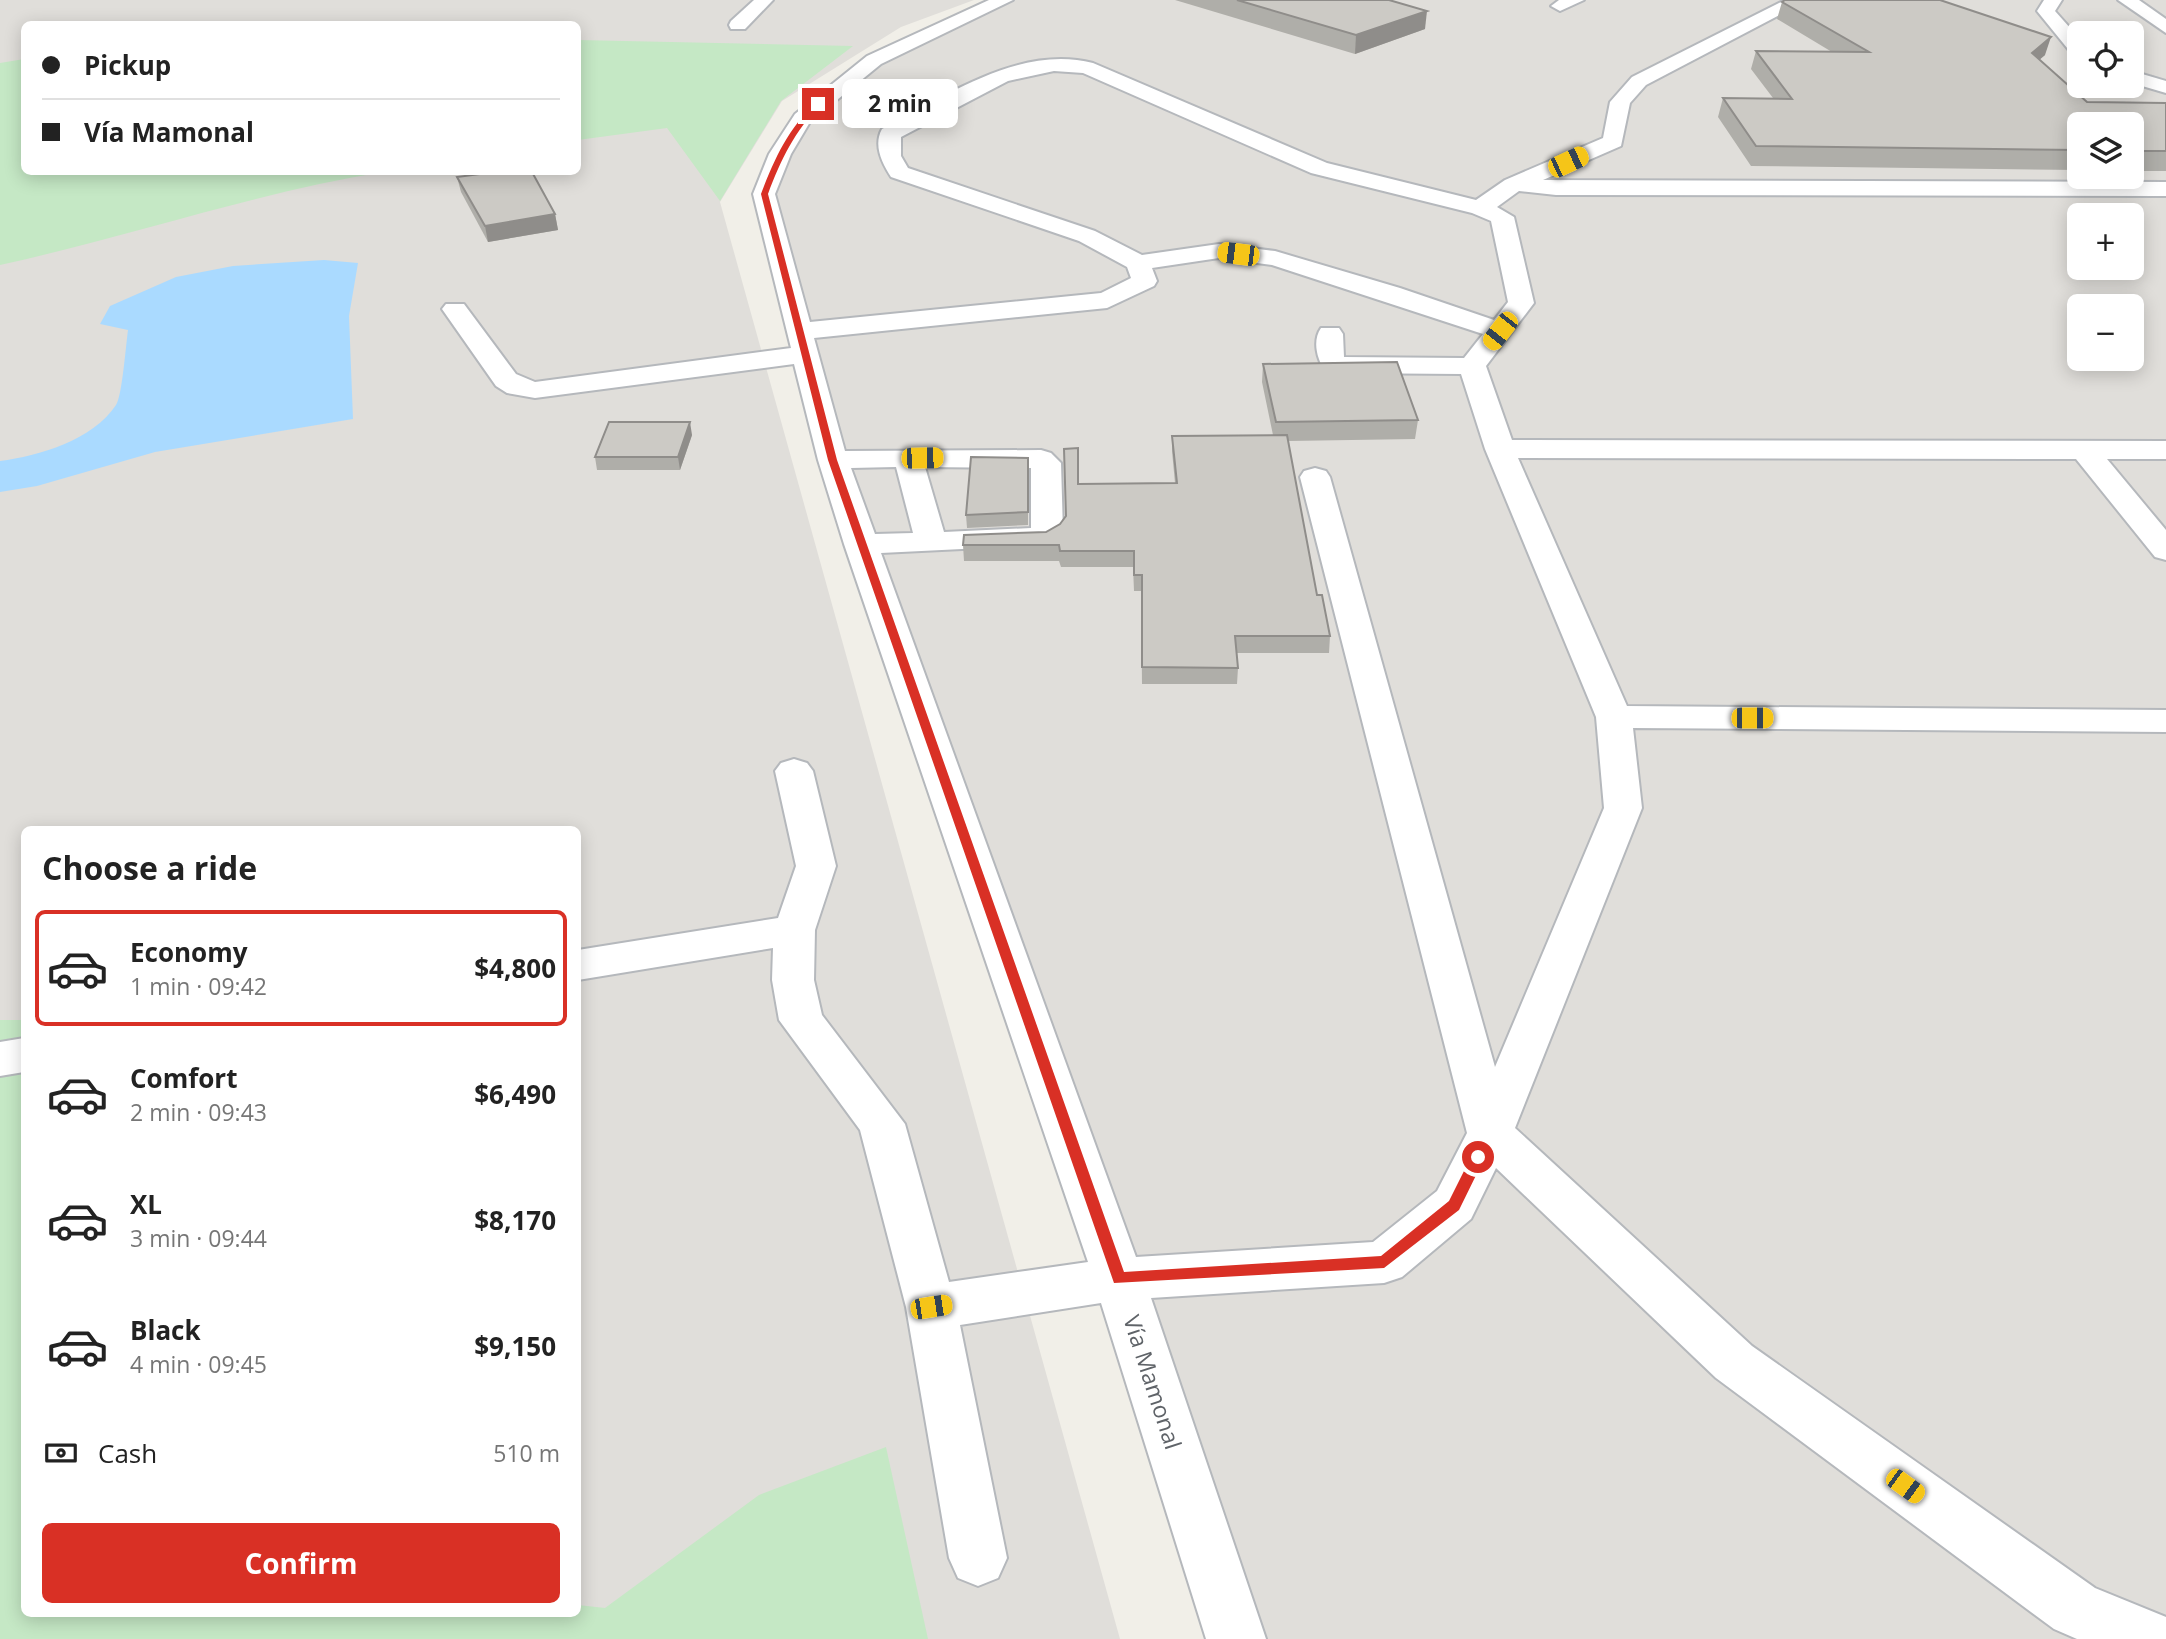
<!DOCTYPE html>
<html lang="en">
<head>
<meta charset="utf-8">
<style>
  body { margin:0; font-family:"Open Sans",sans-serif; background:#f6f6f6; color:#222; height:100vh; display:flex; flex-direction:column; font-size:26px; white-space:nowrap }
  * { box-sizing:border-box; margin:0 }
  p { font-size:23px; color:#767676 }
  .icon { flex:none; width:38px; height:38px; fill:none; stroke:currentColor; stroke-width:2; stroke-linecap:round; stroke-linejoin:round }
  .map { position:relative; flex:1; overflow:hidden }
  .details { position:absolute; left:21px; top:826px; width:560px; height:791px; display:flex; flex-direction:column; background:#fff; border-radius:10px; box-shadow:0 4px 18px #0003 }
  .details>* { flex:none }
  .top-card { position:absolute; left:21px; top:21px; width:560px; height:154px; border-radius:10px; box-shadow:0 4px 18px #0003; display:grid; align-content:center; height:154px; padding:0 21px; background:#fff }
  .buttons { position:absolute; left:2067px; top:21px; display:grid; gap:14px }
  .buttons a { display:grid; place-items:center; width:77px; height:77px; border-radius:10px; background:#fff; box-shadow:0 4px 18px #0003; font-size:35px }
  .end { position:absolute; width:32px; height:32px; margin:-16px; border:9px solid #d93025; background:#fff; box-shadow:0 0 0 4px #fff }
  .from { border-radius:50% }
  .bubble { position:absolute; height:49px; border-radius:10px; background:#fff; box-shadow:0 4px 18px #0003; font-size:23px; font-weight:700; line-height:49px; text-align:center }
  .car { position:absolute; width:21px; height:42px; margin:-21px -10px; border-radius:9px; box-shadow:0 0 5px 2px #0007; background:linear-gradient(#f5c518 24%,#345 0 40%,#f5c518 0 76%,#345 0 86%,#f5c518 0) }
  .top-card b { display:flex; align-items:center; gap:24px; height:66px; font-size:26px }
  .top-card b+b { border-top:2px solid #e0e0e0 }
  .top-card i { width:18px; height:18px; background:#222 }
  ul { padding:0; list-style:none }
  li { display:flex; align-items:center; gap:21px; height:116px; margin:0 14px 10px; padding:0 7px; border:4px solid transparent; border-radius:10px }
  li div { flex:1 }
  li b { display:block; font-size:26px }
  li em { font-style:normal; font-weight:700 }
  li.active { border-color:#d93025 }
  li>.icon { width:63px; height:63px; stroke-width:1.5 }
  h2 { padding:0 21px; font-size:32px; line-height:84px }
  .pay { display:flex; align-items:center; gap:18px; height:77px; padding:0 21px; font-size:26px }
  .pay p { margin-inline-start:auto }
  .button { display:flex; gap:14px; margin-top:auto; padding:14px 21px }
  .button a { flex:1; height:80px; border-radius:10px; background:#d93025; color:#fff; font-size:28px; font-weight:700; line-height:80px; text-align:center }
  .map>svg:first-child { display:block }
  .industrial { fill:#e0deda; fill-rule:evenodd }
  .green { fill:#c5e8c5 }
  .water { fill:#aadaff }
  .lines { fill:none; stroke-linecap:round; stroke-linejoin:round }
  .minor-casing { stroke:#b5b8bc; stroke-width:4 }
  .minor { fill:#fff; fill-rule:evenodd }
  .wall { fill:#afaea9 }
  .shaded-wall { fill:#8f8d8a }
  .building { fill:#cccac5; stroke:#8f8d8a; stroke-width:2 }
  .route { fill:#d93025 }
  .labels { text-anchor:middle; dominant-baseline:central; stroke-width:7; stroke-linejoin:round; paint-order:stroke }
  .street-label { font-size:23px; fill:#5f6368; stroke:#fff }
</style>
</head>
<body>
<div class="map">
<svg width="2166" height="1639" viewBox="0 0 2166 1639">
  <rect width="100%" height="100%" fill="#f1efe8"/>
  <!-- industrial -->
  <g class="industrial">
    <path d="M0,0h974l-73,27 -119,74 -62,101 400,1437h-1120zM24,24h554v148h-554zM24,830h554v784h-554z"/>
    <path d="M1004,0h1162v1639h-930l-376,-1095 -96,-350 38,-76 72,-58zM2079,33h53v53h-53zM2079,124h53v53h-53zM2079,215h53v53h-53zM2079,306h53v53h-53z"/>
  </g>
  <!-- green -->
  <g class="green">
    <path d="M578,40l275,6 -72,55 -61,100 -53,-73 -89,12z"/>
    <path d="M24,59v113h359c-129,21 -255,65 -383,93v-202z"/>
    <path d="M0,1020h24v594h208l1,2 11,-2h334v-9l27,3 154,-113 127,-48 42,192h-928z"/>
  </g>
  <!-- water -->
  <path class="water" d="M324,260l34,3 -9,53 4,103 -198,33 -118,34 -37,6v-31c39,-5 93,-21 116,-56 6,-8 10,-61 12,-75l-28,-6 10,-18 66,-29 57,-11z"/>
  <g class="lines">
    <defs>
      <g id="minor">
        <path d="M754,0h19l-28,29h-14l-2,-4 2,-4z"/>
        <path d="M989,0h24l-132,64 -71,58 -19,32 -16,40 35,128 291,-29 30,-15 -4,-11 -48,-26 -188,-64c-9,-14 -18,-32 -9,-48 63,-32 137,-85 211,-66l234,100 149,37 29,-20 98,-42 7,-36 22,-25 153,-77h23l-162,85 -16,18 -9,43 -78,34 623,2v14l-610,-1 -37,-4 -22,16 17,10 20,86 -48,63 26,74 654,1v18h-59l59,71v30l-11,-3 -79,-98 -558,-1 109,248 539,4v22l-533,-4 9,80 -127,320 237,218 343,242 71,29v22h-89l-23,-10 -338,-251 -220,-210 -25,51 -69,58 -18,6 -233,15 115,341h-60l-105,-336 -141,22 47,233 -9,20 -20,8 -20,-8 -9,-20 -43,-251 -46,-177 -81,-110 -7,-40 1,-32 -195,32v-30l200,-32 18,-52 -21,-95 6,-8 13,-4 13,4 6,8 23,95 -21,64 -1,50 8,35 83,109 44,158 139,-20 -244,-718 -26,-84 -24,-96 -259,34 -28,-5 -11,-7 -54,-77 4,-5h18l52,70 19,8 256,-34 -38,-154 16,-40 26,-40 72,-58zM1054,71l29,2 228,100 161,40 19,8 17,81 -14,18 -94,-32 -125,-37 -56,-7 -77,11 -47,-24 -187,-63 -7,-12v-19l107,-56zM1219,258l53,7 211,69 -19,24 -120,-1 -1,-23 -4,-6h-18c-9,13 -4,31 4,43l10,2 126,1 24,75 111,268 8,91 -109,259 -165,-590 -4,-6 -11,-3 -11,3 -4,6 167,656 -30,58 -64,51 -237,15 -255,-704 165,-8 12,-6 5,-7 -2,-69 -10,-10 -10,-3 -196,1 -31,-113 293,-30 47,-22 3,-5 -5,-13zM896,467l17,66 -38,1 -24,-66zM925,467l106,1v60l-87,4z"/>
        <path d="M1559,0h25l-24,11 -9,-5z"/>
        <path d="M2044,0h18l-7,11 24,27v18l-7,-2 -35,-43z"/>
        <path d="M2118,0h21l27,19v14z"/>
        <path d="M2132,71l34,10v12l-34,-10z"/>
        <path d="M24,1038v34l-24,4v-34z"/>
      </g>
    </defs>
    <!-- minor casing -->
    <use href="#minor" class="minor-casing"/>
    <!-- minor -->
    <use href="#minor" class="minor"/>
  </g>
  <!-- wall -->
  <g class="wall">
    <path d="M1175,0h214l36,29 -70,25z"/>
    <path d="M1782,2l263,53 -6,5 48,42 79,1v68h-34v-47h-53v46l-328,-4 -33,-49 5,-19h50l-22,-29 5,-18 76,1 -55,-33z"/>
    <path d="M457,177l98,37 3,16 -70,12 -27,-50z"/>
    <path d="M1263,364l155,56 -3,19 -127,2 29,154 13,41 -1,17h-92l1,15 -1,16h-95l-1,-93h-7l-1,-24h-72l-2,-6h-95l-1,-16 83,-13 14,-8 5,-8 13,-32 97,-1 -3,-32v-15l101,-1 -11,-53z"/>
    <path d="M692,435l-12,35h-83l-2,-13z"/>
    <path d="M1028,458v67l-61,3 -1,-13z"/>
  </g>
  <!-- shaded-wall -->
  <g class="shaded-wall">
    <path d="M1427,11l-2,18 -70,25 1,-19z"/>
    <path d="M2051,37l-6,18 -19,16 6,-18z"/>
    <path d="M555,214l3,16 -70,12 -3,-16z"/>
    <path d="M690,422l2,13 -12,35 -2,-13z"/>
  </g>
  <!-- building -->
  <g class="building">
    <path d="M1237,0h152l38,11 -71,24z"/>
    <path d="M1785,0h155l111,37 -19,16 55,49 79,1v48h-34v-27h-53v26l-323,-4 -33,-48 69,1 -36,-48 113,1 -87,-50z"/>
    <path d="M495,172h37l23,42 -70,12 -28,-49z"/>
    <path d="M1397,362l21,58 -142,2 -13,-58z"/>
    <path d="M609,422h81l-12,35h-83z"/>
    <path d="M1287,435l30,160h5l8,41h-95l3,32 -96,-1v-92h-8v-24h-74l-1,-6h-96l1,-10 82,-3 14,-8 6,-8 -2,-67 14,-1v36l99,-1 -5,-47z"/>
    <path d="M971,457l57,1v54l-62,3z"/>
  </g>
  <!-- route -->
  <path class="route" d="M816,103l5,1c-26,27 -40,55 -53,90l69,266 287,812 257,-16 68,-55 24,-48h10l2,4 -26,53 -75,58 -270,15 -286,-823 -67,-266c13,-34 27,-66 55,-91z"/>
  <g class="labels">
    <!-- street labels -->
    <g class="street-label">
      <text transform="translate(1153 1382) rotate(72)">Vía Mamonal</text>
    </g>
  </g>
</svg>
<div class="buttons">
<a><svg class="icon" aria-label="locate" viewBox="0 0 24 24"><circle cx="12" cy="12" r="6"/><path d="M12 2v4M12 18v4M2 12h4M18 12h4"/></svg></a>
<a><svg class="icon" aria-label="layers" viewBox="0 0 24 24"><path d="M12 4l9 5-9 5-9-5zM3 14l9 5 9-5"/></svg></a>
<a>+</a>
<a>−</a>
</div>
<i class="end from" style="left:1478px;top:1157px"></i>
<i class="end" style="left:818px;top:104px"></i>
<div class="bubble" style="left:842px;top:79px;width:116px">2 min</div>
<i class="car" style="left:1568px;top:162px;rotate:65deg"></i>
<i class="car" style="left:1238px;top:254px;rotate:277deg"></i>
<i class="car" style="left:1500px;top:331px;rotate:218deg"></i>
<i class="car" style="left:922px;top:458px;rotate:89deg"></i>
<i class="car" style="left:1752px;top:718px;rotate:90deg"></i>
<i class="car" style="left:931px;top:1307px;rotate:81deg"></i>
<i class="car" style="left:1905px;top:1486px;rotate:126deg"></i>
<div class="top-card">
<b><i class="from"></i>Pickup</b>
<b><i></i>Vía Mamonal</b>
</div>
<section class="details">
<h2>Choose a ride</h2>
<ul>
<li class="active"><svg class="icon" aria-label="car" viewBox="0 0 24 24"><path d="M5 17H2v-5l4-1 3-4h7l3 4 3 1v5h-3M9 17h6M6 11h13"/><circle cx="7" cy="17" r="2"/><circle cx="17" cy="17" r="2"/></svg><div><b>Economy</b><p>1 min · 09:42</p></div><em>$4,800</em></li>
<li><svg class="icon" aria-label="car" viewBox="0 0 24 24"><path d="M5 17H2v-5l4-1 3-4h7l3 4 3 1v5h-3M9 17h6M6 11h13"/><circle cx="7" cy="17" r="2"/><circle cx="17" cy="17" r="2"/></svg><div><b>Comfort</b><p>2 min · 09:43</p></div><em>$6,490</em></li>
<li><svg class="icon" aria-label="car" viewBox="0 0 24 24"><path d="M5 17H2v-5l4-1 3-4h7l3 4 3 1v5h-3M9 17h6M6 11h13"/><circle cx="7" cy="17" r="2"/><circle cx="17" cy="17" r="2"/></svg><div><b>XL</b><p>3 min · 09:44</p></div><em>$8,170</em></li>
<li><svg class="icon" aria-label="car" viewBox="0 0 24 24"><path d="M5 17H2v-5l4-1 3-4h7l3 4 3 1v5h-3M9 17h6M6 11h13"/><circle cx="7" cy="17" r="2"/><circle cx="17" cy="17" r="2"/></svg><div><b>Black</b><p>4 min · 09:45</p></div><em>$9,150</em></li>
</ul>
<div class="pay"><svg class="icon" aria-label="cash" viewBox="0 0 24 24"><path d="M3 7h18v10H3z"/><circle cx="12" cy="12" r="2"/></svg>Cash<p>510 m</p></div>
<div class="button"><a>Confirm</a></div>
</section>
</div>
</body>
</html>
